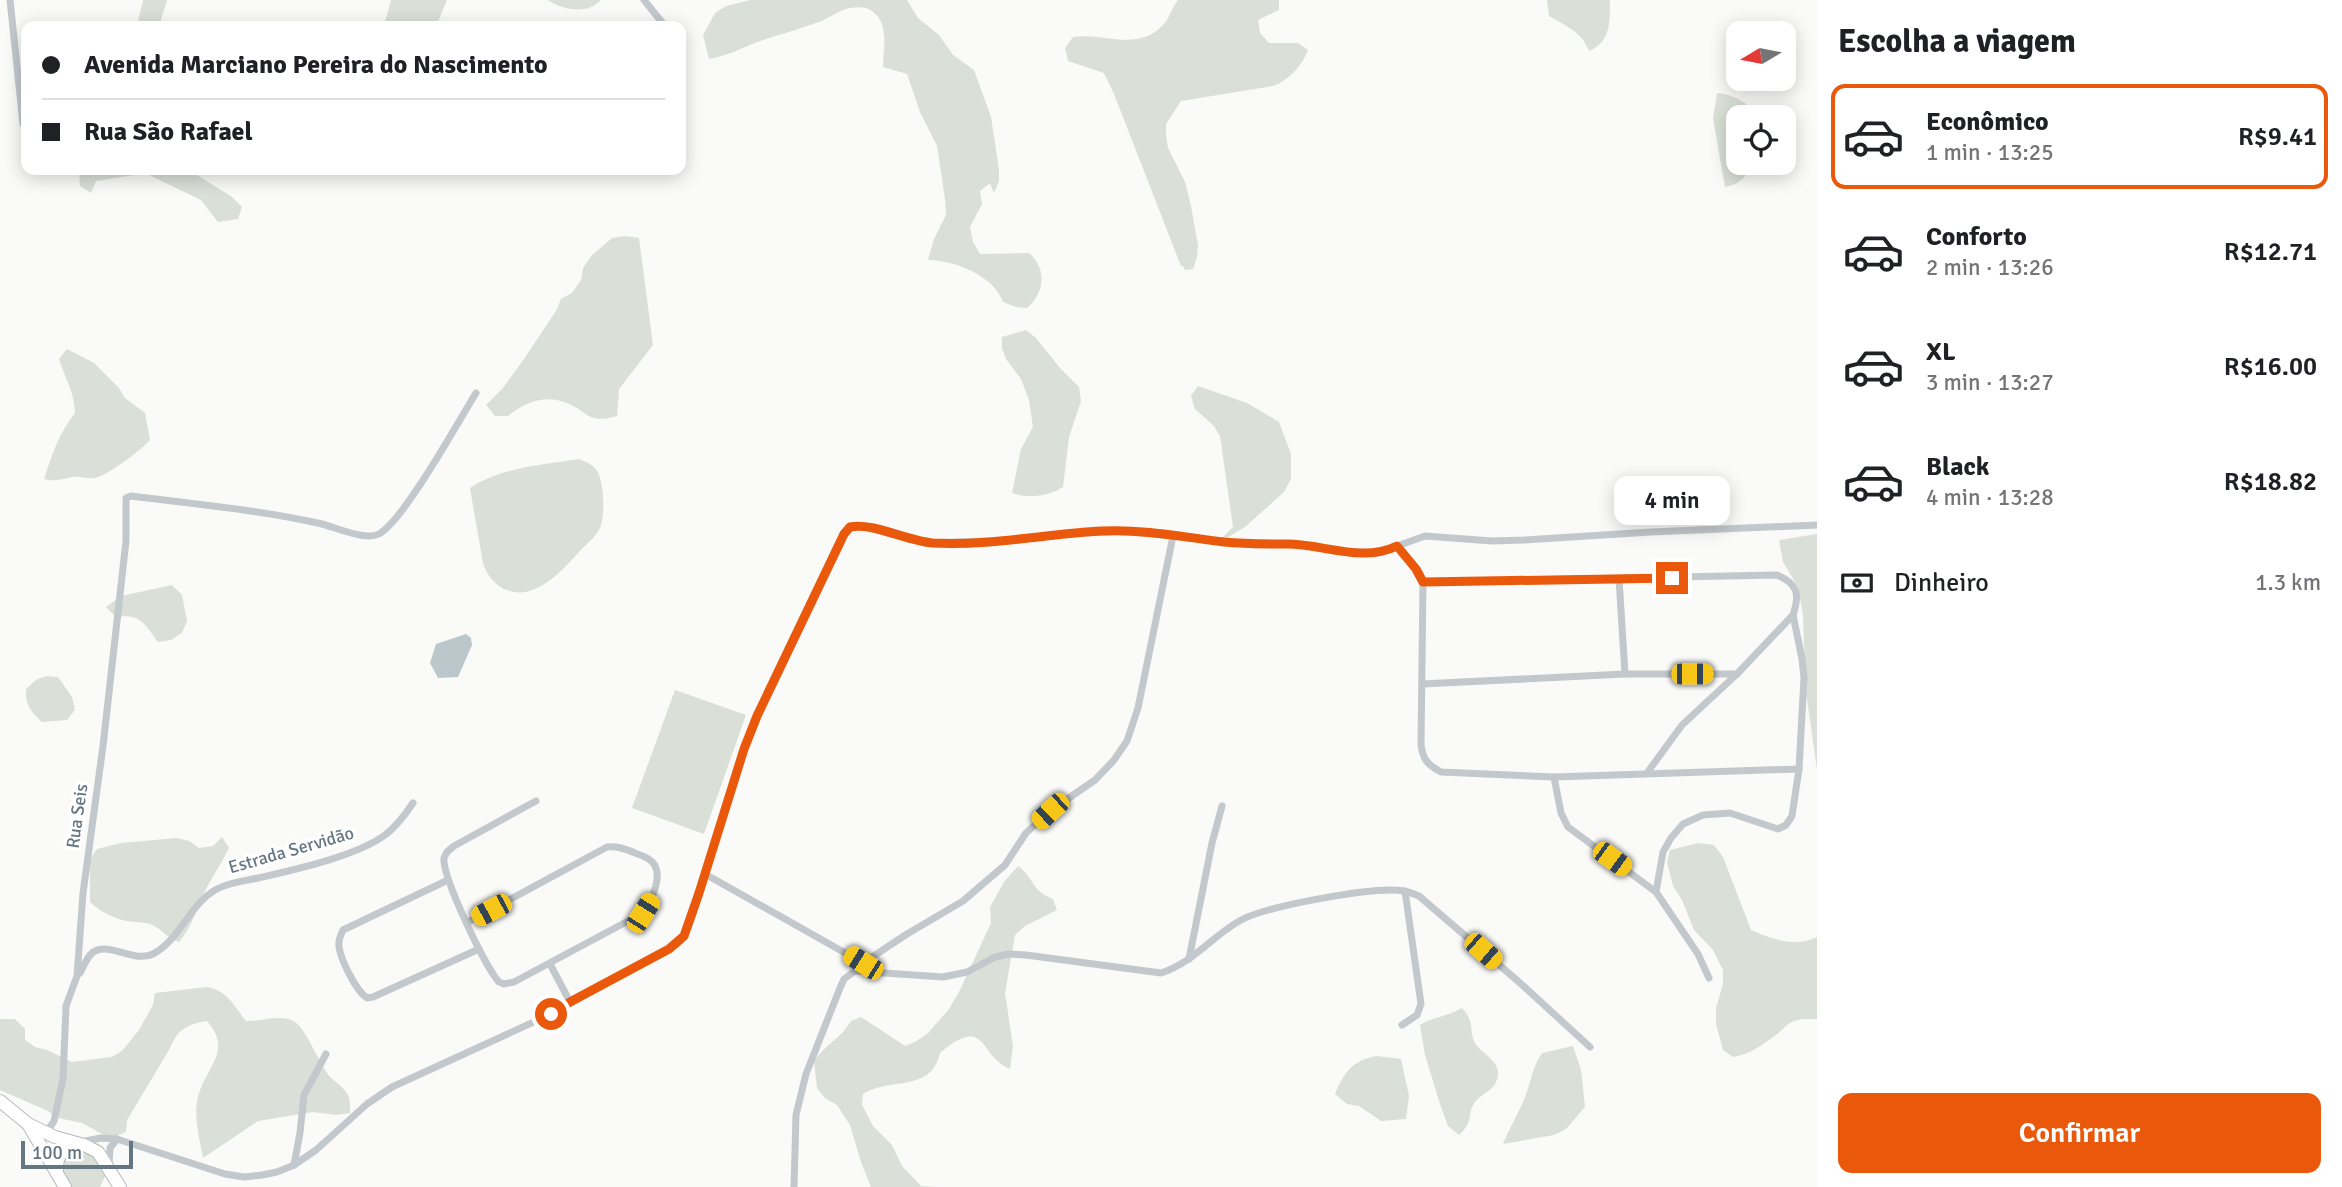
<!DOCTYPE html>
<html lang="pt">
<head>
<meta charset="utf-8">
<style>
  body { margin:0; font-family:Signika,sans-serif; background:#f6f6f6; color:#202124; height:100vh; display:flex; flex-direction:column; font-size:26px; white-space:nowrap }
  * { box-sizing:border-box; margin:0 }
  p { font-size:23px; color:#757577 }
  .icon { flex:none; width:38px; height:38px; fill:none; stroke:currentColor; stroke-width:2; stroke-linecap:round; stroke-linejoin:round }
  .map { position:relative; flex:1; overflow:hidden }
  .details { display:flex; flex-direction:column; background:#fff; width:525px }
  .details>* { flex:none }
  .banner { position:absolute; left:21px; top:21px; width:665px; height:154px; border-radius:14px; box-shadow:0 4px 18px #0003; display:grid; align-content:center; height:154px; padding:0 21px; background:#fff }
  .needle { width:46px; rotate:260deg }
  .buttons { position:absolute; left:1726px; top:21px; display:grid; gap:14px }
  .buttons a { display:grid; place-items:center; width:70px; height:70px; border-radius:14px; background:#fff; box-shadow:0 4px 18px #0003; font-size:35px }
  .scale { position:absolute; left:21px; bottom:18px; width:112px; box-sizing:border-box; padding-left:7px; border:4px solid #657683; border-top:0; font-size:19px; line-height:24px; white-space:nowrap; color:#657683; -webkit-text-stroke:5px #fff; paint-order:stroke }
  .end { position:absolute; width:32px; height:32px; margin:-16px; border:9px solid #ea580c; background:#fff; box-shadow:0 0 0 4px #fff }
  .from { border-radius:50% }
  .bubble { position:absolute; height:49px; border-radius:14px; background:#fff; box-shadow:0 4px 18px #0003; font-size:23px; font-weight:600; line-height:49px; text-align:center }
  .car { position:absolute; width:21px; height:42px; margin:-21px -10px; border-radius:9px; box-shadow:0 0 5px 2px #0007; background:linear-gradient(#f5c518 24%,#345 0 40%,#f5c518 0 76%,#345 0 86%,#f5c518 0) }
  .banner b { display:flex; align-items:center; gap:24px; height:66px; font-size:26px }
  .banner b+b { border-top:2px solid #e0e0e0 }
  .banner i { width:18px; height:18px; background:#202124 }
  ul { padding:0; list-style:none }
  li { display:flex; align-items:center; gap:21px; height:105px; margin:0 14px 10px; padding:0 7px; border:4px solid transparent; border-radius:14px }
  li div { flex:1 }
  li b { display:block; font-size:26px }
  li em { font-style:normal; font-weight:600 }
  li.selected { border-color:#ea580c }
  li>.icon { width:63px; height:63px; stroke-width:1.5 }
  h2 { padding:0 21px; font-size:32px; line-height:84px }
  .pay { display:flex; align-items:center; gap:18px; height:77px; padding:0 21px; font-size:26px }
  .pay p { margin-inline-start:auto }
  .cta { display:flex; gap:14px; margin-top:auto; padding:14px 21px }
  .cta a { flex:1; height:80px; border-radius:14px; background:#ea580c; color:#fff; font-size:28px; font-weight:600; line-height:80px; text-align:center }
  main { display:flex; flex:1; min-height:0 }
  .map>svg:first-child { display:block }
  .green { fill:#dadfd7 }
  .water { fill:#bbc7cb }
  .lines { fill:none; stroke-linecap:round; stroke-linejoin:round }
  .primary-casing { stroke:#b5babe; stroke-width:14 }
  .minor { stroke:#c3c8cc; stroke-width:7 }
  .primary { stroke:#fff; stroke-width:12 }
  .route { stroke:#ea580c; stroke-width:9 }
  .labels { text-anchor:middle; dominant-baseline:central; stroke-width:7; stroke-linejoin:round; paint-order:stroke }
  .street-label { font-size:18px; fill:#657683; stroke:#fff }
</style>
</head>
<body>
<main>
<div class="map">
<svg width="1817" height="1187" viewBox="0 0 1817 1187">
  <rect width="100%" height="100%" fill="#fafaf8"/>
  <!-- green -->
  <g class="green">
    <path d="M143,0h24l-8,26h-22z"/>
    <path d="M391,0h56l-11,26h-52z"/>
    <path d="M548,0h53c-13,15 -39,10 -53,0z"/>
    <path d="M750,0h157l11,18 21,17 14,20 21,15 17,47 8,53v11l-5,12 -4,-10 -10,8 2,13 -12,23 3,15 7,12 49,-1c18,16 16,39 -2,55l-11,-1 -13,-5c-9,-26 -48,-42 -75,-42l6,-21 12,-24 -1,-16 -8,-53 -17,-34 -13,-38 -24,-7c0,-19 7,-43 -11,-56 -7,-5 -18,-4 -26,-2 -9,3 -16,8 -24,12 -22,8 -45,14 -67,22 -16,6 -28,13 -46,16l-6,-24 12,-22 11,-7z"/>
    <path d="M1178,0h101v10l-21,10 2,13 9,10h29l10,7c-6,16 -19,30 -35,36l-92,15 -15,23v11l2,13 17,34 6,24 7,39 -1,12 -4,12 -8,1 -2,-4h-2l-67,-172 -10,-21 -36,-12 -3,-13 8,-11c31,-5 65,16 91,-13 6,-7 8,-17 14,-24z"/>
    <path d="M1547,0h63c0,21 1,42 -21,51 -7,-19 -23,-25 -40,-35z"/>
    <path d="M1717,93c16,1 33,11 42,24h-21v46h12c-3,15 -10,21 -25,24l-12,-69z"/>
    <path d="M79,170h110l43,27 10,10 -4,12 -20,3 -17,-22 -52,-25h-14l-39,6 -5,12 -11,-7z"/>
    <path d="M625,236l14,2 14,107 -34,44 -2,27c-7,2 -15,4 -23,2 -6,-1 -13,-8 -19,-11 -24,-14 -46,-8 -67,9h-13l-9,-11 17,-17 21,-29 32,-48 5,-12 11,-6 9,-13 2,-12 9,-13 20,-17z"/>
    <path d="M1026,330l10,8 24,30 19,19 2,14 -12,36 -6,50c-14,9 -34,12 -51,6l9,-44 12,-22 -4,-27 -8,-21 -15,-20 -4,-11v-11z"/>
    <path d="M67,349l27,14 25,25 6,10 20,15 5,27c-9,10 -43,36 -55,38 -8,1 -15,-2 -23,-1 -9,2 -19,5 -28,2 8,-24 15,-46 31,-66 0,-19 -10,-35 -16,-54z"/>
    <path d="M1198,386l49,17 32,19 12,32v25l-7,13 -39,35 -30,18 18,-18 -13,-91 -6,-10 -19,-17 -4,-13z"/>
    <path d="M579,459c8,3 17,7 20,16 5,12 6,41 1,53 -5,10 -14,16 -21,24 -19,21 -47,52 -77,36 -10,-6 -15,-14 -19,-25l-13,-75c32,-21 72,-23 109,-29z"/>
    <path d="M1817,534v236l-12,-85 -2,-70 -5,-28 -15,-25 -4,-22z"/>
    <path d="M172,585l10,10 5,26 -5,12 -11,7 -13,2c-13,-18 -18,-29 -42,-25l-10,-10 15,-11z"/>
    <path d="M46,676l12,1 14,20 3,13 -8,10 -25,2c-11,-10 -17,-17 -16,-33l10,-9z"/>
    <path d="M675,690l71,25 -42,119 -72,-26z"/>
    <path d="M222,837l7,11c-7,14 -15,26 -22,39 -10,19 -14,39 -28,55 -12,-4 -14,-10 -23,-15 -7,-5 -13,-4 -21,-5 -17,-1 -33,-9 -45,-20v-43l7,-10 24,-6 56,-5 12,3 10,7 14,-2z"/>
    <path d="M1698,843l16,2 9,12 28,73c20,9 45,18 66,7v82c-9,0 -19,-1 -27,4 -5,3 -8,8 -13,11 -13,10 -28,21 -44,23l-10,-7 -7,-26v-16l7,-24v-14l-10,-20 -19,-20 -12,-30 -9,-14 -6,-24 3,-12z"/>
    <path d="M1018,866c17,12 12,24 35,33l4,11 -32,16 -10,9 -10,58 8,53 -3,23c-31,-12 -23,-56 -70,-16 -9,40 -50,24 -77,41l-1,11 11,21 19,19 10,21 19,20 15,1h-65l-10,-25 -11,-37 -13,-20 -12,-7 -8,-10 -3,-27c11,-16 27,-23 37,-40l10,-4 44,29 10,-4 13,-9 21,-24 10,-17 32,-69 -1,-16 14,-25z"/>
    <path d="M207,987c22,5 26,18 39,34 15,1 35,-8 49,1 10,6 23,38 32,51 5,7 14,12 19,19 5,6 4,14 4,21l-14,2 -23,-3 -55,9 -55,37c-3,-18 -9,-38 -6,-56 5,-33 38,-49 10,-81 -20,3 -30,9 -38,29l-42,70 -1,12 -10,4 -12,-1 -22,-12 -24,-5 -10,-7 -48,-21v-71h15l10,10v11l10,7 12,3 25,12 40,-5 10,-6 17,-21 14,-25 2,-12z"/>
    <path d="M1462,1008c14,15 6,22 13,35 6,11 32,20 20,41 -4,7 -15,11 -20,18 -9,12 0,19 -16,33l-11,-9 -8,-22 -15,-49 -5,-30c13,-8 29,-9 42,-17z"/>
    <path d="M1573,1046l8,24 4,37 -19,22 -12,6 -51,9c6,-15 14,-28 20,-42 8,-17 8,-33 19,-49z"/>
    <path d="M1377,1056l24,3 8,37 -3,23 -25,2 -22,-15 -12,-2 -12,-10c9,-22 18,-34 42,-38z"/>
    <path d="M78,1148l16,2 12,24 -6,13h-34l-5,-24 4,-7z"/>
  </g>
  <!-- water -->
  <path class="water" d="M466,634l5,4 1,7 -14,32 -20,1 -8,-15 6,-19z"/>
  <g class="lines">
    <defs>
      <g id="primary">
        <path d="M0,1101l28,23 27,13 29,8 14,7 22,35"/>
        <path d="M28,1124l37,63"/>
        <path d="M57,1173c-1,-16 4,-23 18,-30"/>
      </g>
    </defs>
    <!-- primary casing -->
    <use href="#primary" class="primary-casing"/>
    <!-- minor -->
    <g class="minor">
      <path d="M10,0l13,124"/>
      <path d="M644,0l21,26"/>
      <path d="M1173,536l-35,172 -11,33 -13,19 -19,20 -45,31 -24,22 -21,32 -42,36 -56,33 -44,29 -8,8 88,6 24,-5 28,-15 14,-3 17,1 135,18c32,-10 51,-37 80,-53 26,-14 134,-34 163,-29 5,1 10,3 15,5l100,86 71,65"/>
      <path d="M1397,546l19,23 7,13 -2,163c2,15 7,20 20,27l113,5 245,-8"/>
      <path d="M1619,579l6,95"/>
      <path d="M1423,582l354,-7c21,9 23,19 16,40l-56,59 -55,51 -35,48"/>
      <path d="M1422,684l203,-10h112"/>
      <path d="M1554,777l7,36 7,14 88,65"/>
      <path d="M705,874l158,89"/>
      <path d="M448,880l-105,50c-3,6 -5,11 -4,17 2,13 17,44 28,51l6,-1 106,-48"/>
      <path d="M468,922l139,-75c11,-1 18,2 28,6 6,2 15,5 19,11 9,14 -3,37 -11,49l-129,69 -10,2 -5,-2c-14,-15 -57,-106 -55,-124l3,-6 7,-6 82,-45"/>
      <path d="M1189,959l23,-116 10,-37"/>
      <path d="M550,964l20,38"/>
      <path d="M80,973c4,-7 8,-19 15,-22 16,-8 40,12 58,3 27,-14 37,-51 64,-65 13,-7 28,-8 41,-11 35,-8 99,-22 127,-43 12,-9 20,-20 28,-32"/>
      <path d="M1709,978l-11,-24 -42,-62 7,-40 8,-14 12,-14 20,-9 27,-2 48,16 8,-4 6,-9 7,-47 5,-91 -2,-19 -9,-44"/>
      <path d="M1402,1025l15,-10 4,-11 -16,-113"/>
      <path d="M46,1133l8,-12 9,-42 3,-73 11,-30 6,-83 20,-147 23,-205v-43l5,-2c64,8 129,14 191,28 15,4 44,17 57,10 25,-14 79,-112 97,-141"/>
      <path d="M80,1142l21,-4 16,1 108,35 19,3 18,-2 15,-3 17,-7 22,-15 51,-46 25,-17 159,-73 126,-70 7,-8 7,-16 53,-171 13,-33 87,-182 6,-7 13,-1 41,12 26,5 86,-3 50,-6 58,-3 130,14 46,-1 51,9 24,1 50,-18 67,5 32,-1 127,-8 166,-7"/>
      <path d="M109,1164l1,-16 7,-9"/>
      <path d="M294,1165l6,-32 4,-38 22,-41"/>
      <path d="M794,1187l2,-72 10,-41 34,-86 4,-9 11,-8"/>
    </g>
    <!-- primary -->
    <use href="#primary" class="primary"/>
  </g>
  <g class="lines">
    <!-- route -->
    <path class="route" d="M551,1014l19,-12 99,-53 15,-13 15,-43 45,-144 13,-33 87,-182 6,-7c22,-5 57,14 83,16 57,3 112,-9 169,-12 41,-2 82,6 122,11 21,2 42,2 63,2 37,0 75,19 110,2l19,23 7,13 249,-4"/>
  </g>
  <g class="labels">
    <!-- street labels -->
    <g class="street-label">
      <text transform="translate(77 816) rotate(-82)">Rua Seis</text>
      <text transform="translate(291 850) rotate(-16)">Estrada Servidão</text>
    </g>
  </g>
</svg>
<div class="buttons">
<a><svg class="needle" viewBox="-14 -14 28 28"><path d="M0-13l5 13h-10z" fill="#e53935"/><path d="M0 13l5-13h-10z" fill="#757577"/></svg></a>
<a><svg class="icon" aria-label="locate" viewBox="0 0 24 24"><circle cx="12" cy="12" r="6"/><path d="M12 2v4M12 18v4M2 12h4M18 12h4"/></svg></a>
</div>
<div class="scale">100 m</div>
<i class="end from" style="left:551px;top:1014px"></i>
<i class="end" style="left:1672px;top:578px"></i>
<div class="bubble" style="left:1614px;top:476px;width:116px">4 min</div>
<i class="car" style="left:1692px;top:674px;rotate:90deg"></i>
<i class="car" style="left:1050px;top:811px;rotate:227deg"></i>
<i class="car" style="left:1612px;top:859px;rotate:126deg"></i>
<i class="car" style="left:491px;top:910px;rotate:242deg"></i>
<i class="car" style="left:643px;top:913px;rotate:32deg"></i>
<i class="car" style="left:1483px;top:951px;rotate:131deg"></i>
<i class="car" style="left:863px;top:963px;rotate:302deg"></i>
<div class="banner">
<b><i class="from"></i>Avenida Marciano Pereira do Nascimento</b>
<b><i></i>Rua São Rafael</b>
</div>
</div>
<section class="details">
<h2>Escolha a viagem</h2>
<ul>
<li class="selected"><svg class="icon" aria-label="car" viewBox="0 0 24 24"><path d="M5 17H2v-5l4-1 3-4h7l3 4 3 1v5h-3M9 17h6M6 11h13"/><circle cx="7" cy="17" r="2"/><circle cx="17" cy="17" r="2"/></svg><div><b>Econômico</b><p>1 min · 13:25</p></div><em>R$9.41</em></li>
<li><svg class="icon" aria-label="car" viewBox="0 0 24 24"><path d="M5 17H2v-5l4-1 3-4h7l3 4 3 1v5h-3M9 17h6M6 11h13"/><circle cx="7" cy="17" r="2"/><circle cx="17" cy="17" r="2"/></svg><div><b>Conforto</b><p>2 min · 13:26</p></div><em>R$12.71</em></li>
<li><svg class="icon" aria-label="car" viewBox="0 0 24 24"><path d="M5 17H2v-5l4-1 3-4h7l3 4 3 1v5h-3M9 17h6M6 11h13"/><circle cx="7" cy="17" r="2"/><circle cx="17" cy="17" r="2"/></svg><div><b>XL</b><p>3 min · 13:27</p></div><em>R$16.00</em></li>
<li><svg class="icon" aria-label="car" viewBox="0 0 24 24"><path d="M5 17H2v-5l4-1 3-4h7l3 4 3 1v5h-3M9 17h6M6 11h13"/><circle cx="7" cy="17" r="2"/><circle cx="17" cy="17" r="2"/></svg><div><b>Black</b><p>4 min · 13:28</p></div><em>R$18.82</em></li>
</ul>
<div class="pay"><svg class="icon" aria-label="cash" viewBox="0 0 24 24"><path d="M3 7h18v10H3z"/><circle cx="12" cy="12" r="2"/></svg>Dinheiro<p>1.3 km</p></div>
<div class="cta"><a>Confirmar</a></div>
</section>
</main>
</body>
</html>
